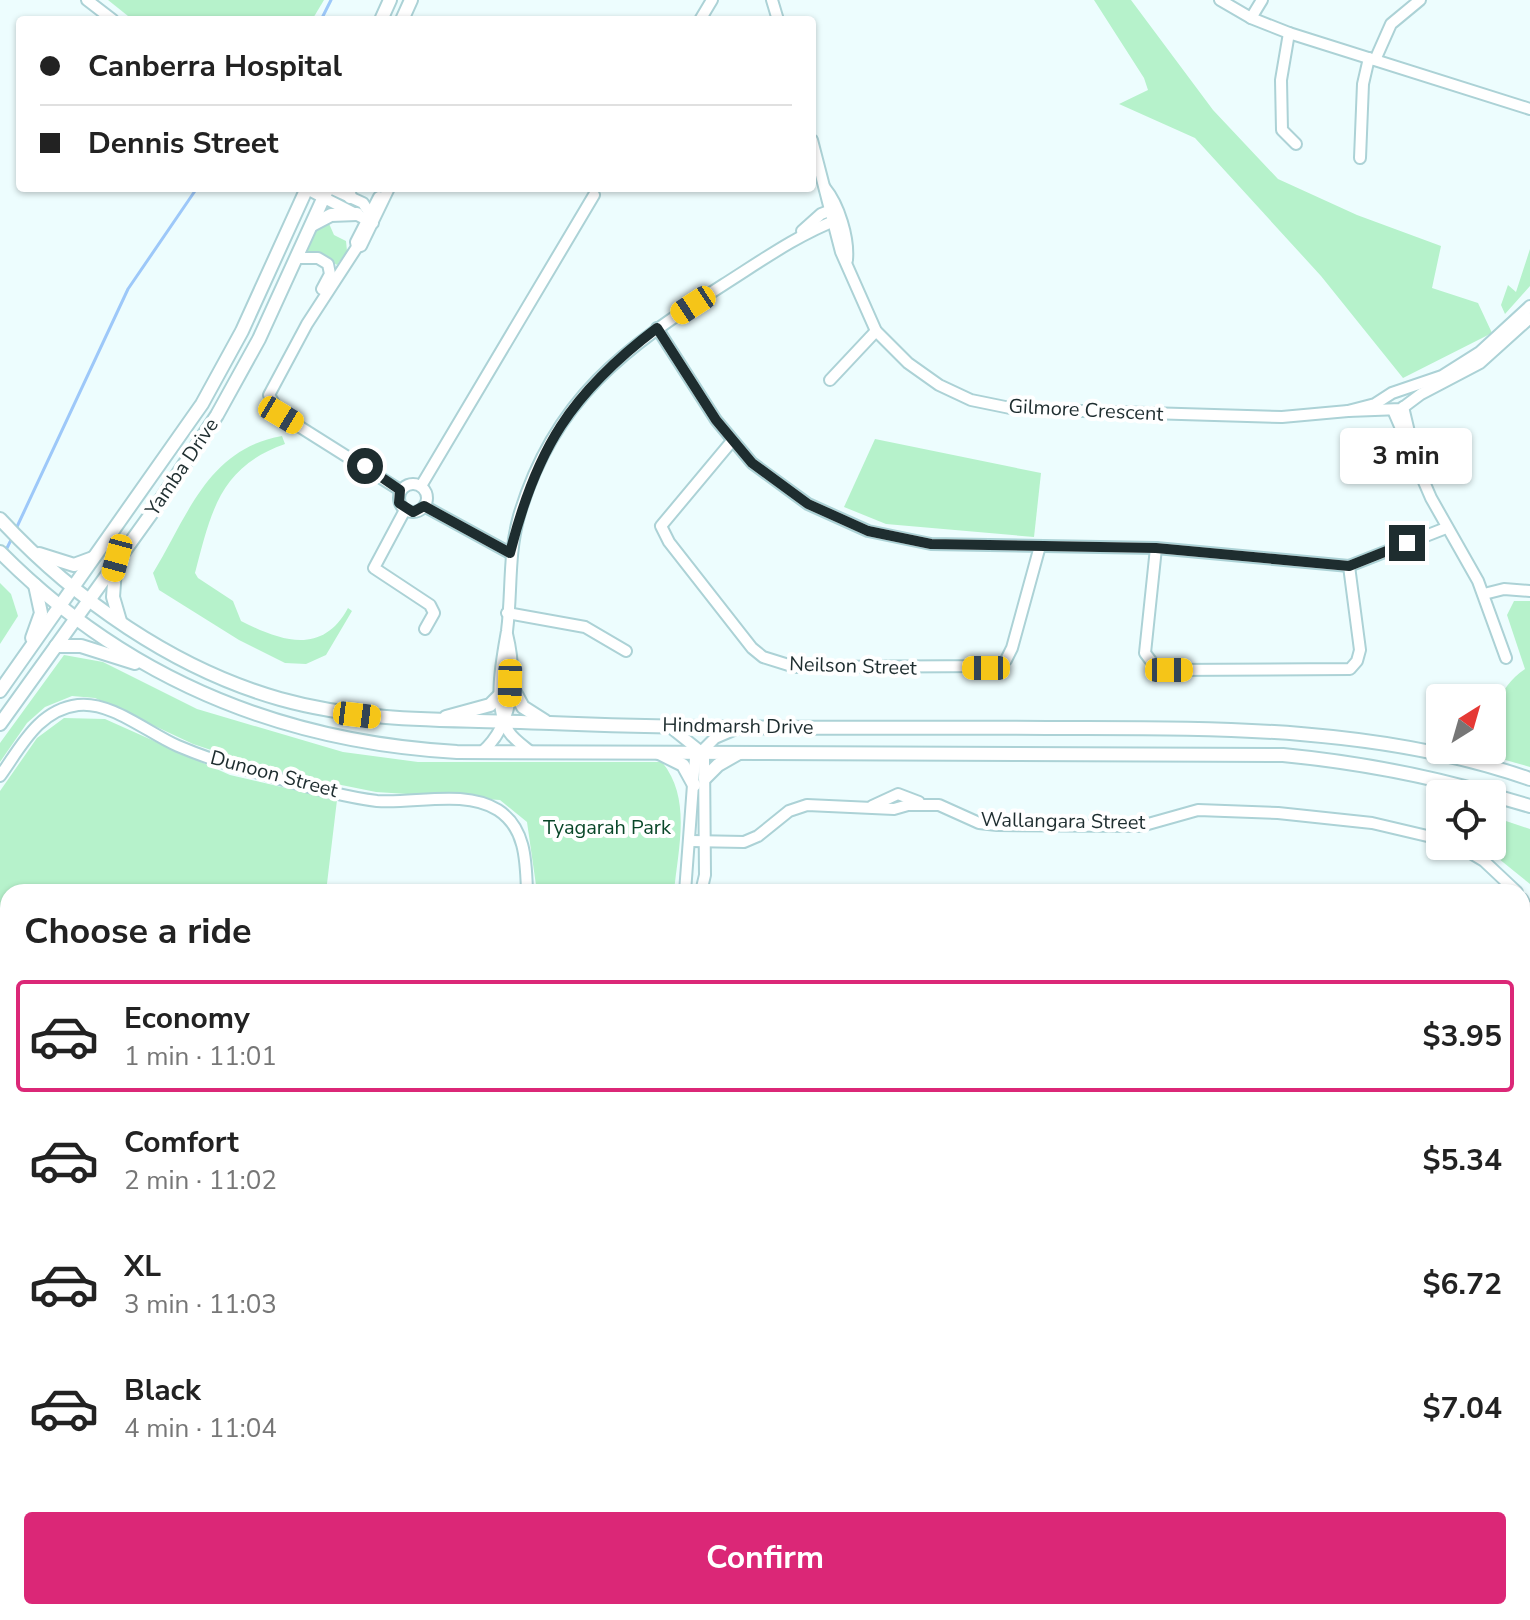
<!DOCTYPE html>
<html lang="en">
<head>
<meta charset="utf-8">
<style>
  body { margin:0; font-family:"Nunito Sans",sans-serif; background:#f2f2f2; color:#222; height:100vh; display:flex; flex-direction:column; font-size:30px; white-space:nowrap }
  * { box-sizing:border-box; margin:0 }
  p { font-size:26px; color:#767676 }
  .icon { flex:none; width:44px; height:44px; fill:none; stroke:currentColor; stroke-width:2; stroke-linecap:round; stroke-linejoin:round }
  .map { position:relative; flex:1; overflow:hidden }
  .sheet { position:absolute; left:0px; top:884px; width:1530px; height:736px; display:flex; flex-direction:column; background:#fff; border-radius:24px 24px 0 0; box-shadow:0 2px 6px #0004 }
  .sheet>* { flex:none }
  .top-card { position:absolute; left:16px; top:16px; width:800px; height:176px; border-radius:8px; box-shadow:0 2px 6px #0004; display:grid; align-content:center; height:176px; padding:0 24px; background:#fff }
  .needle { width:52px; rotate:37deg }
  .tools { position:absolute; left:1426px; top:684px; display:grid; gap:16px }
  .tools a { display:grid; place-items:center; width:80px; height:80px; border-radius:8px; background:#fff; box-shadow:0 2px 6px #0004; font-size:40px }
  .end { position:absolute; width:36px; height:36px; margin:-18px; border:10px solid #1e2d2f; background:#fff; box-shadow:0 0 0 4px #fff }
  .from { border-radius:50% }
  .bubble { position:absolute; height:56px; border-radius:8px; background:#fff; box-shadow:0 2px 6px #0004; font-size:26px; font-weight:700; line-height:56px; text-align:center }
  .car { position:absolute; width:24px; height:48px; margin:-24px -12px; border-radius:10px; box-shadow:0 0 6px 2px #0007; background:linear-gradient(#f5c518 24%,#345 0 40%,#f5c518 0 76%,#345 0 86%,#f5c518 0) }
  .top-card b { display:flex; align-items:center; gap:28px; height:76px; font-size:30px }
  .top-card b+b { border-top:2px solid #e0e0e0 }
  .top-card i { width:20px; height:20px; background:#222 }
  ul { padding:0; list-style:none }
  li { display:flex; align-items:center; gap:24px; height:112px; margin:0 16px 12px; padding:0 8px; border:4px solid transparent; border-radius:8px }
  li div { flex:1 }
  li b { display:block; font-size:30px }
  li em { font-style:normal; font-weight:700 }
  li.current { border-color:#db2777 }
  li>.icon { width:72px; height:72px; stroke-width:1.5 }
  h2 { padding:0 24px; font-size:36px; line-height:96px }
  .action { display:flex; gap:16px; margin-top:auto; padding:16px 24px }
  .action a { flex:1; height:92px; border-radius:8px; background:#db2777; color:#fff; font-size:32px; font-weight:700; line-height:92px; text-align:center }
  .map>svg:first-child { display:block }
  .green { fill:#b6f2cb }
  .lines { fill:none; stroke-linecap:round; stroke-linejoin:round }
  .stream { stroke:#9dc8f9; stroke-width:3 }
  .minor-casing { stroke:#acd2d6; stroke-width:14 }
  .major-casing { stroke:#acd2d6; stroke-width:16 }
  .minor { stroke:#fff; stroke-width:10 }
  .major { stroke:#fff; stroke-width:12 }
  .route { stroke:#1e2d2f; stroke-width:10 }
  .labels { text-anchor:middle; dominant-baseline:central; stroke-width:8; stroke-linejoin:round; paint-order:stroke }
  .street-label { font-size:20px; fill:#1e2d2f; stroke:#fff }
  .park-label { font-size:20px; fill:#094729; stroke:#fff }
</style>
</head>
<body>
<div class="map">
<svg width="1530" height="1620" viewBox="0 0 1530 1620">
  <rect width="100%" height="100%" fill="#edfdfe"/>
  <!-- green -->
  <g class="green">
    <path d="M108,0h216l-12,20h-179z"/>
    <path d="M1094,0h37l82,110 65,69 79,36 84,31 -9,42 46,15 14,30 -89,45 -82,-102 -126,-138 -76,-34 29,-14 -4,-12z"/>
    <path d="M327,219l7,16 12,6 1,10 -10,14 -13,-9 -19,-3 11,-25z"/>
    <path d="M1530,249v37l-25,28 -4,-9 7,-20 8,7z"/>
    <path d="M282,436l3,8c-66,23 -74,69 -90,129l3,5 35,23 8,20c40,20 81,35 107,-13l4,3 -26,44 -20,9 -21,-1 -46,-23 -80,-50 -6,-17c35,-58 55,-124 129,-137z"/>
    <path d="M875,439l166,34 -7,64 -148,-13 -42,-17z"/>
    <path d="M0,583l11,11 7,22 -18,28z"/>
    <path d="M1514,601h16v166l-56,-16 18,-1c0,-34 4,-61 33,-81l-18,-54z"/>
    <path d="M64,655l39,7 94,47 146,43 75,10h244c30,37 16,86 12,130h-137l-10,-70 -27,-22 -124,-8 -99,-20 -84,-28 -98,-46 -23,-2 -27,11 -18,16 -27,39v-19z"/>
    <path d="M64,718l41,1 125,56 107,25 -11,92h-318v141l-8,7v-249l37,-53z"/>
    <path d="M1503,820l27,9v55l-47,-38h9v-12z"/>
    <path d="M1530,993v464l-8,-2v-449z"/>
    <path d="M0,1175l8,2v120l-8,-23z"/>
    <path d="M0,1335l8,9v83l-8,-5z"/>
    <path d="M853,1612h200l-2,8h-194z"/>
  </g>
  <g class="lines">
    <!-- stream -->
    <g class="stream">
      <path d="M321,20l10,-20"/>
      <path d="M15,531l113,-242 69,-101"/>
      <path d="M5,552l7,-14"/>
      <path d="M1522,1298l8,-19"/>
      <path d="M1522,1342l8,6"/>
    </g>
    <defs>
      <g id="minor">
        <path d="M87,0l26,20"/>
        <path d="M772,0l6,20"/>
        <path d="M1220,0l31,18 38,15 241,76"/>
        <path d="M1251,18l11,-18"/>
        <path d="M700,20l12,-20"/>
        <path d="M1289,33l-8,47 1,50 14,14"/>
        <path d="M1375,60l16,-36 29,-24"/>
        <path d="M812,140l29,112 35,79 32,32 31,22 32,15 44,9 267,8 66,-6 27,-7 17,-11 50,-17 38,-24 50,-46"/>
        <path d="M1360,158l3,-74 6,-26"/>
        <path d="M330,188l33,15 9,14"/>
        <path d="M825,188c14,17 24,50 22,72"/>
        <path d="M307,189l66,34"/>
        <path d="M379,197l-23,45 1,5 -50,77 -38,71 12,20 119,75"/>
        <path d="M802,231l19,-17 13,-5"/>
        <path d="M357,247l4,-1 28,-58"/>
        <path d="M297,258h21l10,6 2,10 -8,15"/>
        <path d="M657,328l59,92 36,43 56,41 60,27 63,13 225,4 193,18 97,-38"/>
        <path d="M830,380l46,-49"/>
        <path d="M1403,407l11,46"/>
        <path d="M1393,410l38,88 47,83 28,77"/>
        <path d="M1348,411l53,-2 20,-15 59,-31 50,-45"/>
        <path d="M732,441l-71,85 8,16 83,106 11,9 32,10 203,-1 8,-6 6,-12 28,-102"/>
        <circle cx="413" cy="498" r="14"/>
        <path d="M421,486l173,-291"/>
        <path d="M424,506l86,47"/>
        <path d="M405,510l-31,58 56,37 4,8 -9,16"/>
        <path d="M1156,548l-11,105 12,16 12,1 181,-1 7,-8 3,-11 -11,-84"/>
        <path d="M1484,594l20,-5 26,2"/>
        <path d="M507,613l78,14 41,24"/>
        <path d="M670,727l30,24 4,8 1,116 -4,17"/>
        <path d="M482,752c32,-28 35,-77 25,-118"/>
        <path d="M532,753c-7,-6 -18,-13 -23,-21 -17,-26 -7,-72 -2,-101 5,-39 1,-76 12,-115 35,-118 106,-168 204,-231 38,-24 74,-50 116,-66"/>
        <path d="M0,776c21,-29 38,-66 78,-71 33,-4 70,28 100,41 26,11 53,20 81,27 34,10 84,24 118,28 37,3 88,-12 121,9 28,18 28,52 29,82"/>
        <path d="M872,806l26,-12 21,8"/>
        <path d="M691,841l53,1 14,-6 31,-25 18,-6 87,4 14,-4h31l40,18 18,2 144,1 57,-16 80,3 94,10 68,16"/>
        <path d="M1459,846l25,15 33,31"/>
        <path d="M685,892l10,-134 20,-20 21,-9"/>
        <path d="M1522,899l8,14"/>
        <path d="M1522,981l8,-15"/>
        <path d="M0,1077l8,-10"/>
        <path d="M0,1098l8,-11"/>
        <path d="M0,1318l8,9"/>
        <path d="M1522,1466l8,5"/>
        <path d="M1522,1610l8,4"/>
        <path d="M138,1612l2,8"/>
        <path d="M490,1612l16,8"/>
        <path d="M838,1612l5,8"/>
        <path d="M1159,1612l12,8"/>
        <path d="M3,1620l4,-143"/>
        <path d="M290,1620l7,-8"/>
        <path d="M1068,1620l3,-8"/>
        <path d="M1299,1620l3,-8"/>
      </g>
      <g id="major">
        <path d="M381,20l9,-20"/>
        <path d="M402,20l9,-20"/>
        <path d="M348,188l2,9"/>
        <path d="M312,225l19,-10 26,-1"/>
        <path d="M0,519c74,80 174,150 280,180 89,25 179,20 270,24 166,7 331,4 497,5 161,0 329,-3 483,51"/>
        <path d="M0,552c126,127 281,190 457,200l826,3c72,7 138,19 207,39"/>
        <path d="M39,554l35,11 19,-7"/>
        <path d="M115,569l-2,28 7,24"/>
        <path d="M32,638l9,-25 -6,-28"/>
        <path d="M56,646h25l54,17"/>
        <path d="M510,683l13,24 22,14"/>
        <path d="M0,691l202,-287 40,-73 65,-143"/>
        <path d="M446,717l44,-12 11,-11"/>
        <path d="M0,724l156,-217 61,-92 42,-76 69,-151"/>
        <path d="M659,753l24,12 11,20"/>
        <path d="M705,778l13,-13 21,-12"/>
        <path d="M1492,795l38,11"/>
      </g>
    </defs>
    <!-- minor casing -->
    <use href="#minor" class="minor-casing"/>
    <!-- major casing -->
    <use href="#major" class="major-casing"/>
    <!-- minor -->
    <use href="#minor" class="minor"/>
    <!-- major -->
    <use href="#major" class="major"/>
  </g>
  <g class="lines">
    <!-- route -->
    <path class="route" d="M365,466l35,24 -1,13 14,9 11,-6 86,47c26,-104 61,-160 147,-225l59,92 36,43 56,41 60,27 63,13 225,4 193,18 58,-23"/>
  </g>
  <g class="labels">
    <!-- street labels -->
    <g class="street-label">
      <text transform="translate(1086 410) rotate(3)">Gilmore Crescent</text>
      <text transform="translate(182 467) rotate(-56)">Yamba Drive</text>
      <text transform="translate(853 666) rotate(2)">Neilson Street</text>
      <text transform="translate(738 726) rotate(1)">Hindmarsh Drive</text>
      <text transform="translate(274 774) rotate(15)">Dunoon Street</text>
      <text transform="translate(1063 821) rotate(1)">Wallangara Street</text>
    </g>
    <!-- park labels -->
    <g class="park-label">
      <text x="607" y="827">Tyagarah Park</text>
    </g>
  </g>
</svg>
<div class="tools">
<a><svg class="needle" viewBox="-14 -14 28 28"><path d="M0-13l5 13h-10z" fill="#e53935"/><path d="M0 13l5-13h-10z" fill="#767676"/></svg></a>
<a><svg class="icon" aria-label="locate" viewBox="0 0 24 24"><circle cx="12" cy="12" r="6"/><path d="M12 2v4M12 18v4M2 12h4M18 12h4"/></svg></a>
</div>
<i class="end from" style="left:365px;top:466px"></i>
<i class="end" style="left:1407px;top:543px"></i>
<div class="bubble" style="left:1340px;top:428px;width:132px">3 min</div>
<i class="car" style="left:693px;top:305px;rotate:237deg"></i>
<i class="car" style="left:281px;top:415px;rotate:121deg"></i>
<i class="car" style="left:117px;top:558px;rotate:195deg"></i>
<i class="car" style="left:986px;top:668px;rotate:270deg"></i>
<i class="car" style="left:1169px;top:670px;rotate:90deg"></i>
<i class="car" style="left:510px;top:683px;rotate:181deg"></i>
<i class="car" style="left:357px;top:715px;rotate:97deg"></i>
<div class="top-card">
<b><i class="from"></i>Canberra Hospital</b>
<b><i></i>Dennis Street</b>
</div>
<section class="sheet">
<h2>Choose a ride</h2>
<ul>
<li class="current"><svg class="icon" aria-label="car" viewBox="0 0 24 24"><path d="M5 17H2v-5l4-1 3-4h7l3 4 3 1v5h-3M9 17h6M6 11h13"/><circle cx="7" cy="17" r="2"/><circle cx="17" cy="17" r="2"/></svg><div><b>Economy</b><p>1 min · 11:01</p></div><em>$3.95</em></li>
<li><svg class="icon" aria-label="car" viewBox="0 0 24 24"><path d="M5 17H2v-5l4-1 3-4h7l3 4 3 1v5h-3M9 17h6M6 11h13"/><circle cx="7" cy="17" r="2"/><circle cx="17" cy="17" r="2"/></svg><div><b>Comfort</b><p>2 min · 11:02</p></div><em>$5.34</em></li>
<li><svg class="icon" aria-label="car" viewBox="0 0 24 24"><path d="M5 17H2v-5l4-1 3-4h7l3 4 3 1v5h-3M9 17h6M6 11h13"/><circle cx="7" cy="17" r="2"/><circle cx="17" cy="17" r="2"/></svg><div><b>XL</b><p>3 min · 11:03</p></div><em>$6.72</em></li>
<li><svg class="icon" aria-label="car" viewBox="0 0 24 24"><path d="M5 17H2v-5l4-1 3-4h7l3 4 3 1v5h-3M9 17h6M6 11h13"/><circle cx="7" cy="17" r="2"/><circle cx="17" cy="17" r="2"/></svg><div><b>Black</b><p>4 min · 11:04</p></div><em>$7.04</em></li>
</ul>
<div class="action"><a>Confirm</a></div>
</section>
</div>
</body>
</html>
